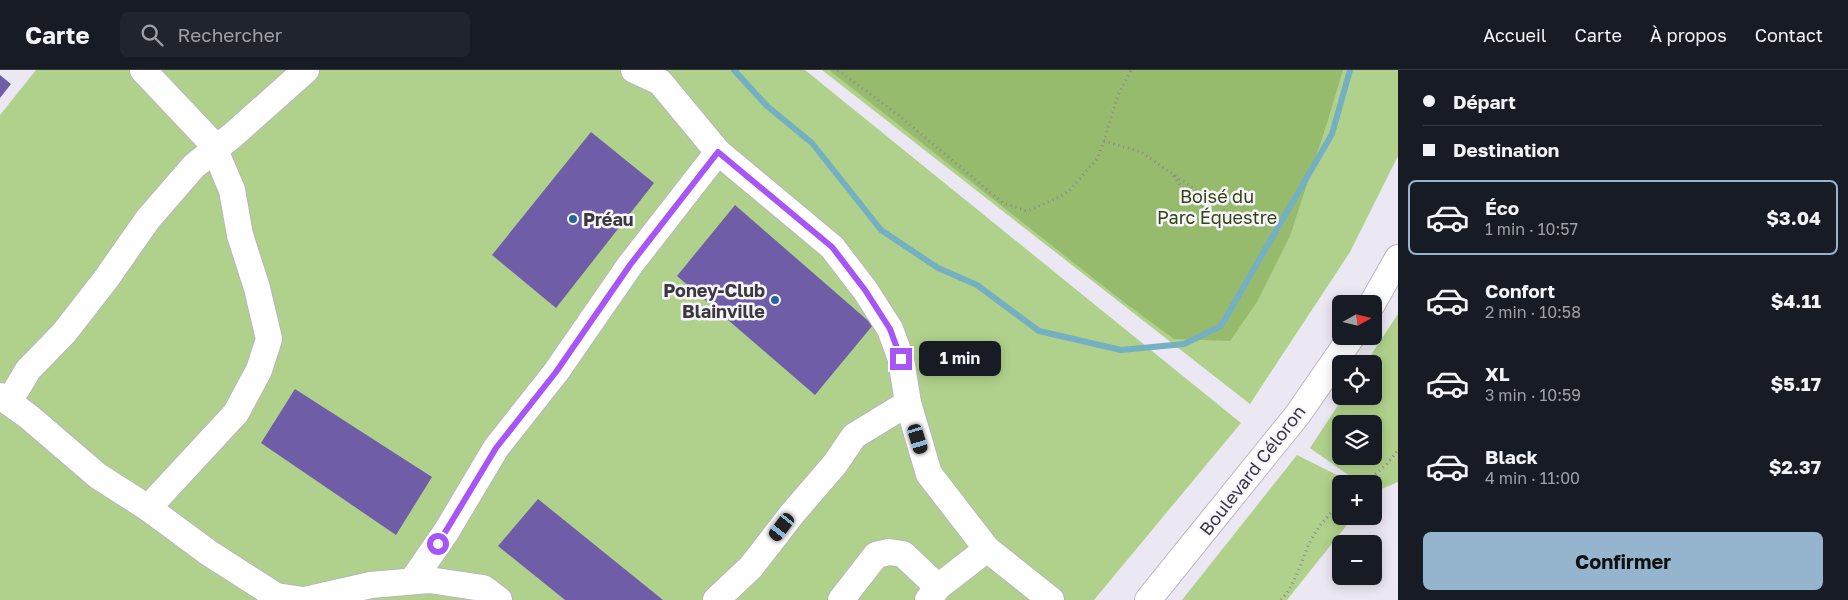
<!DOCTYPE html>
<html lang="fr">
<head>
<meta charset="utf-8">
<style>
  body { margin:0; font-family:"Golos Text",sans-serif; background:#20242c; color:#f1f3f6; height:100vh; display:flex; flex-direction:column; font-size:19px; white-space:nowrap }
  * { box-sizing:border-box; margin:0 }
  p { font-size:16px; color:#9ea1a6 }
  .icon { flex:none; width:28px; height:28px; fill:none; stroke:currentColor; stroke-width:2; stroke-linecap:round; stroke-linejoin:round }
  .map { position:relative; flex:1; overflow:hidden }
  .details { display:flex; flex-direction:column; background:#171b24; width:450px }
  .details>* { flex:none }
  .hud { display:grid; align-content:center; height:110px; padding:0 25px; background:#171b24 }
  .needle { width:32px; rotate:82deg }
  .fabs { position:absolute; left:1332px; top:225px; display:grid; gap:10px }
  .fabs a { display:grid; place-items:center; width:50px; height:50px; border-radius:8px; background:#171b24; box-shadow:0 2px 12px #0003; font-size:25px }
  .end { position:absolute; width:22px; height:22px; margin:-11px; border:6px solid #a855f7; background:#fff; box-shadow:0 0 0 2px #fff }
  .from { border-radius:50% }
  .bubble { position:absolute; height:35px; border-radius:8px; background:#171b24; box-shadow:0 2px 12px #0003; font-size:16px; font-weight:700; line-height:35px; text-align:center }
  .car { position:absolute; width:15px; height:30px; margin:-15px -8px; border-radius:6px; box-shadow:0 0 4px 1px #0007; background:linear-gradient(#222 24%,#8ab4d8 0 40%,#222 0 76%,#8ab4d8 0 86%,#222 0) }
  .hud b { display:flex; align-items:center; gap:18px; height:48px; font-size:19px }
  .hud b+b { border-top:1px solid #363941 }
  .hud i { width:12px; height:12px; background:#f1f3f6 }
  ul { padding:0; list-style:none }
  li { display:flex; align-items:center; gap:15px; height:75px; margin:0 10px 8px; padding:0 15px; border:2px solid transparent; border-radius:8px }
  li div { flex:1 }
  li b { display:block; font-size:19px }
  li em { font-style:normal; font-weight:700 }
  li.on { border-color:#95b4cd }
  li>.icon { width:45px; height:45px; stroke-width:1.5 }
  .cta { display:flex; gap:10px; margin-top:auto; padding:10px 25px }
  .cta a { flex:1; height:58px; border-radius:8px; background:#95b4cd; color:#111; font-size:20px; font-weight:700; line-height:58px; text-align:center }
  header { display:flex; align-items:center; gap:30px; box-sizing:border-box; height:70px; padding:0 25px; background:#171b24; border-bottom:1px solid #363941 }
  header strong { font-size:24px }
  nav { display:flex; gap:28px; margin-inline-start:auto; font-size:18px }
  .search { width:350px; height:45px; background:#20242c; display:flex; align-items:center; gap:12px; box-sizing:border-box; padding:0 18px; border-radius:8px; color:#9ea1a6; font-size:19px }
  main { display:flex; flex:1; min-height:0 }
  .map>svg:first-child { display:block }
  .green { fill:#b0d18b; fill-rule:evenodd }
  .forest { fill:#97bb6c }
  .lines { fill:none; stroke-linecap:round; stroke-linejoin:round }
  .stream { stroke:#74afc2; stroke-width:6 }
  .building { fill:#6f5ea7 }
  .minor-casing { stroke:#bab5c0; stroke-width:28 }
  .path { stroke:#8b8890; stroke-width:3; stroke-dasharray:1 4; stroke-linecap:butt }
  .minor { stroke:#fff; stroke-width:26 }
  .route { stroke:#a855f7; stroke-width:6 }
  .poi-dot { fill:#24669b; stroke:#f9f5ff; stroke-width:2 }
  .labels { text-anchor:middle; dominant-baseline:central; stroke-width:5; stroke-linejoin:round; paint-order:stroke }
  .park-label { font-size:18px; fill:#2f450c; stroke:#f9f5ff }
  .poi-label { font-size:18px; font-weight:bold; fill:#3b393e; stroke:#f9f5ff; text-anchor:start }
  .street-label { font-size:18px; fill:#3b393e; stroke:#f9f5ff }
</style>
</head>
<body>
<header>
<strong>Carte</strong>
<div class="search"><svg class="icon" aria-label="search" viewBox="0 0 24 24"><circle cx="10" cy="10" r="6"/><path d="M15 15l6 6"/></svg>Rechercher</div>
<nav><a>Accueil</a><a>Carte</a><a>À propos</a><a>Contact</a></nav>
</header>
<main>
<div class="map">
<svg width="1398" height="530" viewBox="0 0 1398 530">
  <rect width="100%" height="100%" fill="#ece8f3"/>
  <!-- green -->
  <g class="green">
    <path d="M36,0h769l436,353 -147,177h-1094v-485z"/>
    <path d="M822,0h576v86l-48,96 -100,152z"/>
    <path d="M1398,244v168l-24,10v-8h-13l-51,-36 34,-52h30v-32h-9zM1341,354h33v32h-33z"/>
    <path d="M1297,385l58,29h-14v32h13l-67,84h-105z"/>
  </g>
  <!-- forest -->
  <path class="forest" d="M829,0h514l-15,50 -38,116 -33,66 -27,39 -56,-2 -53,-39z"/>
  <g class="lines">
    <!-- stream -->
    <path class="stream" d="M734,0l33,36 45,37 69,87 57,38 39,17 62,46 82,19 63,-6 37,-18 111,-192 18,-64"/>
  </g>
  <!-- building -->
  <g class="building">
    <path d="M0,5l11,9 -11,14z"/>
    <path d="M591,62l63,51 -98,125 -64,-53z"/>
    <path d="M735,135l138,120 -58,70 -138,-119z"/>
    <path d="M295,319l137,88 -36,58 -135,-92z"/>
    <path d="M538,429l125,101h-98l-67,-54z"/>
  </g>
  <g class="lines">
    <defs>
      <g id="minor">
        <path d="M143,0l69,73 20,47 8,45 17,53 12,51 -10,31 -23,43 -88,95"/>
        <path d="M718,82l114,95 33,43 25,39 11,30 7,44"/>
        <path d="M1372,234l26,-46"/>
        <path d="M0,326l28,20 70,60 50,32 61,45 67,43 27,4"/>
        <path d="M9,332l19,-32 36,-37 42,-54 42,-60 46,-53 39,-31 73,-65"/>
        <path d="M412,511l34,-49 50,-84 60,-76 74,-107 88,-113 -58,-70 -26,-12"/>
        <path d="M305,530l66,-15 58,-5 54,8 16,12"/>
        <path d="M716,530l35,-33 41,-53 43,-50 19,-28 54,-33 21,71 58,75 64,51"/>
        <path d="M841,530l35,-45 13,-3 14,2 35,33"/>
        <path d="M928,530l10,-13 49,-38"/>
        <path d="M1148,530l150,-186 54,-78"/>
      </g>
    </defs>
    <!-- minor casing -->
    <use href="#minor" class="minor-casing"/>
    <!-- path -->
    <g class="path">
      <path d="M838,0l59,44 106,89 24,8 26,-11 16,-9 28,-32 7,-18 14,-46 13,-25"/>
      <path d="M1104,71l37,11 59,41 21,11 4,8 -9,3c-18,-12 -30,-21 -43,-40"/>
      <path d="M1364,414l22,-19 12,-15"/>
      <path d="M1281,530c16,-17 20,-40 30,-60 8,-15 18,-26 30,-37"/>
    </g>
    <!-- minor -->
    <use href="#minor" class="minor"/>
  </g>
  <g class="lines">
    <!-- route -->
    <path class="route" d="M438,474l58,-96 60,-76 74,-107 88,-113 114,95 33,43 25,39 11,30"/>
  </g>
  <!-- markers -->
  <g class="poi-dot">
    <circle cx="573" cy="149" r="5"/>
    <circle cx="775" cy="230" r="5"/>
  </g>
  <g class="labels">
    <!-- park labels -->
    <g class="park-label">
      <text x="1217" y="126">Boisé du<tspan x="1217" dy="21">Parc Équestre</tspan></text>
    </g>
    <!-- poi labels -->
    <g class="poi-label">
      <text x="583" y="149">Préau</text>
      <text x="765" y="220" text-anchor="end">Poney-Club<tspan x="765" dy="21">Blainville</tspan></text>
    </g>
    <!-- street labels -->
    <g class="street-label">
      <text transform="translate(1252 400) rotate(-52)">Boulevard Céloron</text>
    </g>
  </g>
</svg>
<div class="fabs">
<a><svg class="needle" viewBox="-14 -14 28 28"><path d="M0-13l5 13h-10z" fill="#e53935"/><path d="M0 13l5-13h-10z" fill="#9ea1a6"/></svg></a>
<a><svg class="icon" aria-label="locate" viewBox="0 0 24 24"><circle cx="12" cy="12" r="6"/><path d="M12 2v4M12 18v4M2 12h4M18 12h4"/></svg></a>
<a><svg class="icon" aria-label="layers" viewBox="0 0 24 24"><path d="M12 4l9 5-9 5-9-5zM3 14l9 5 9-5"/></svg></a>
<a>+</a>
<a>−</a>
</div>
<i class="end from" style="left:438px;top:474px"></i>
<i class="end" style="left:901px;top:289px"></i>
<div class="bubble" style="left:919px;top:271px;width:82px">1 min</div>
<i class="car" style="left:918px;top:369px;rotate:163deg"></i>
<i class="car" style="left:782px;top:457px;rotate:217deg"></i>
</div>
<section class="details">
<div class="hud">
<b><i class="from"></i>Départ</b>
<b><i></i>Destination</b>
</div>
<ul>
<li class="on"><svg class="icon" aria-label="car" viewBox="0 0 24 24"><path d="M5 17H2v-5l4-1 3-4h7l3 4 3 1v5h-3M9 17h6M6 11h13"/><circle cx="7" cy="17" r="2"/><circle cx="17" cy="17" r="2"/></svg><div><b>Éco</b><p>1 min · 10:57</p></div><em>$3.04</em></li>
<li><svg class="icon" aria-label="car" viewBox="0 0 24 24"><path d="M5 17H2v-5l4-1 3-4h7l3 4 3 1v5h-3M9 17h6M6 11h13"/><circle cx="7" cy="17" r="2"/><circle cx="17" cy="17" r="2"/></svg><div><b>Confort</b><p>2 min · 10:58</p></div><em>$4.11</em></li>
<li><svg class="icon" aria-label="car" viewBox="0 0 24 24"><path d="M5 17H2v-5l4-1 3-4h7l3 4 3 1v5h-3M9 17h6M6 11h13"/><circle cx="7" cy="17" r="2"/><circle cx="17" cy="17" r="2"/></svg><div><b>XL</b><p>3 min · 10:59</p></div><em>$5.17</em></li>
<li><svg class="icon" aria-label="car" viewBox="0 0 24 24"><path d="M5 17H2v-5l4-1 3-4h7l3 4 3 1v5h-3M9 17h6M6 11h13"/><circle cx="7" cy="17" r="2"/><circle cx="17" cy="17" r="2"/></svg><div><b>Black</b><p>4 min · 11:00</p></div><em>$2.37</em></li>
</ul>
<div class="cta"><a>Confirmer</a></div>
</section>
</main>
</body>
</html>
